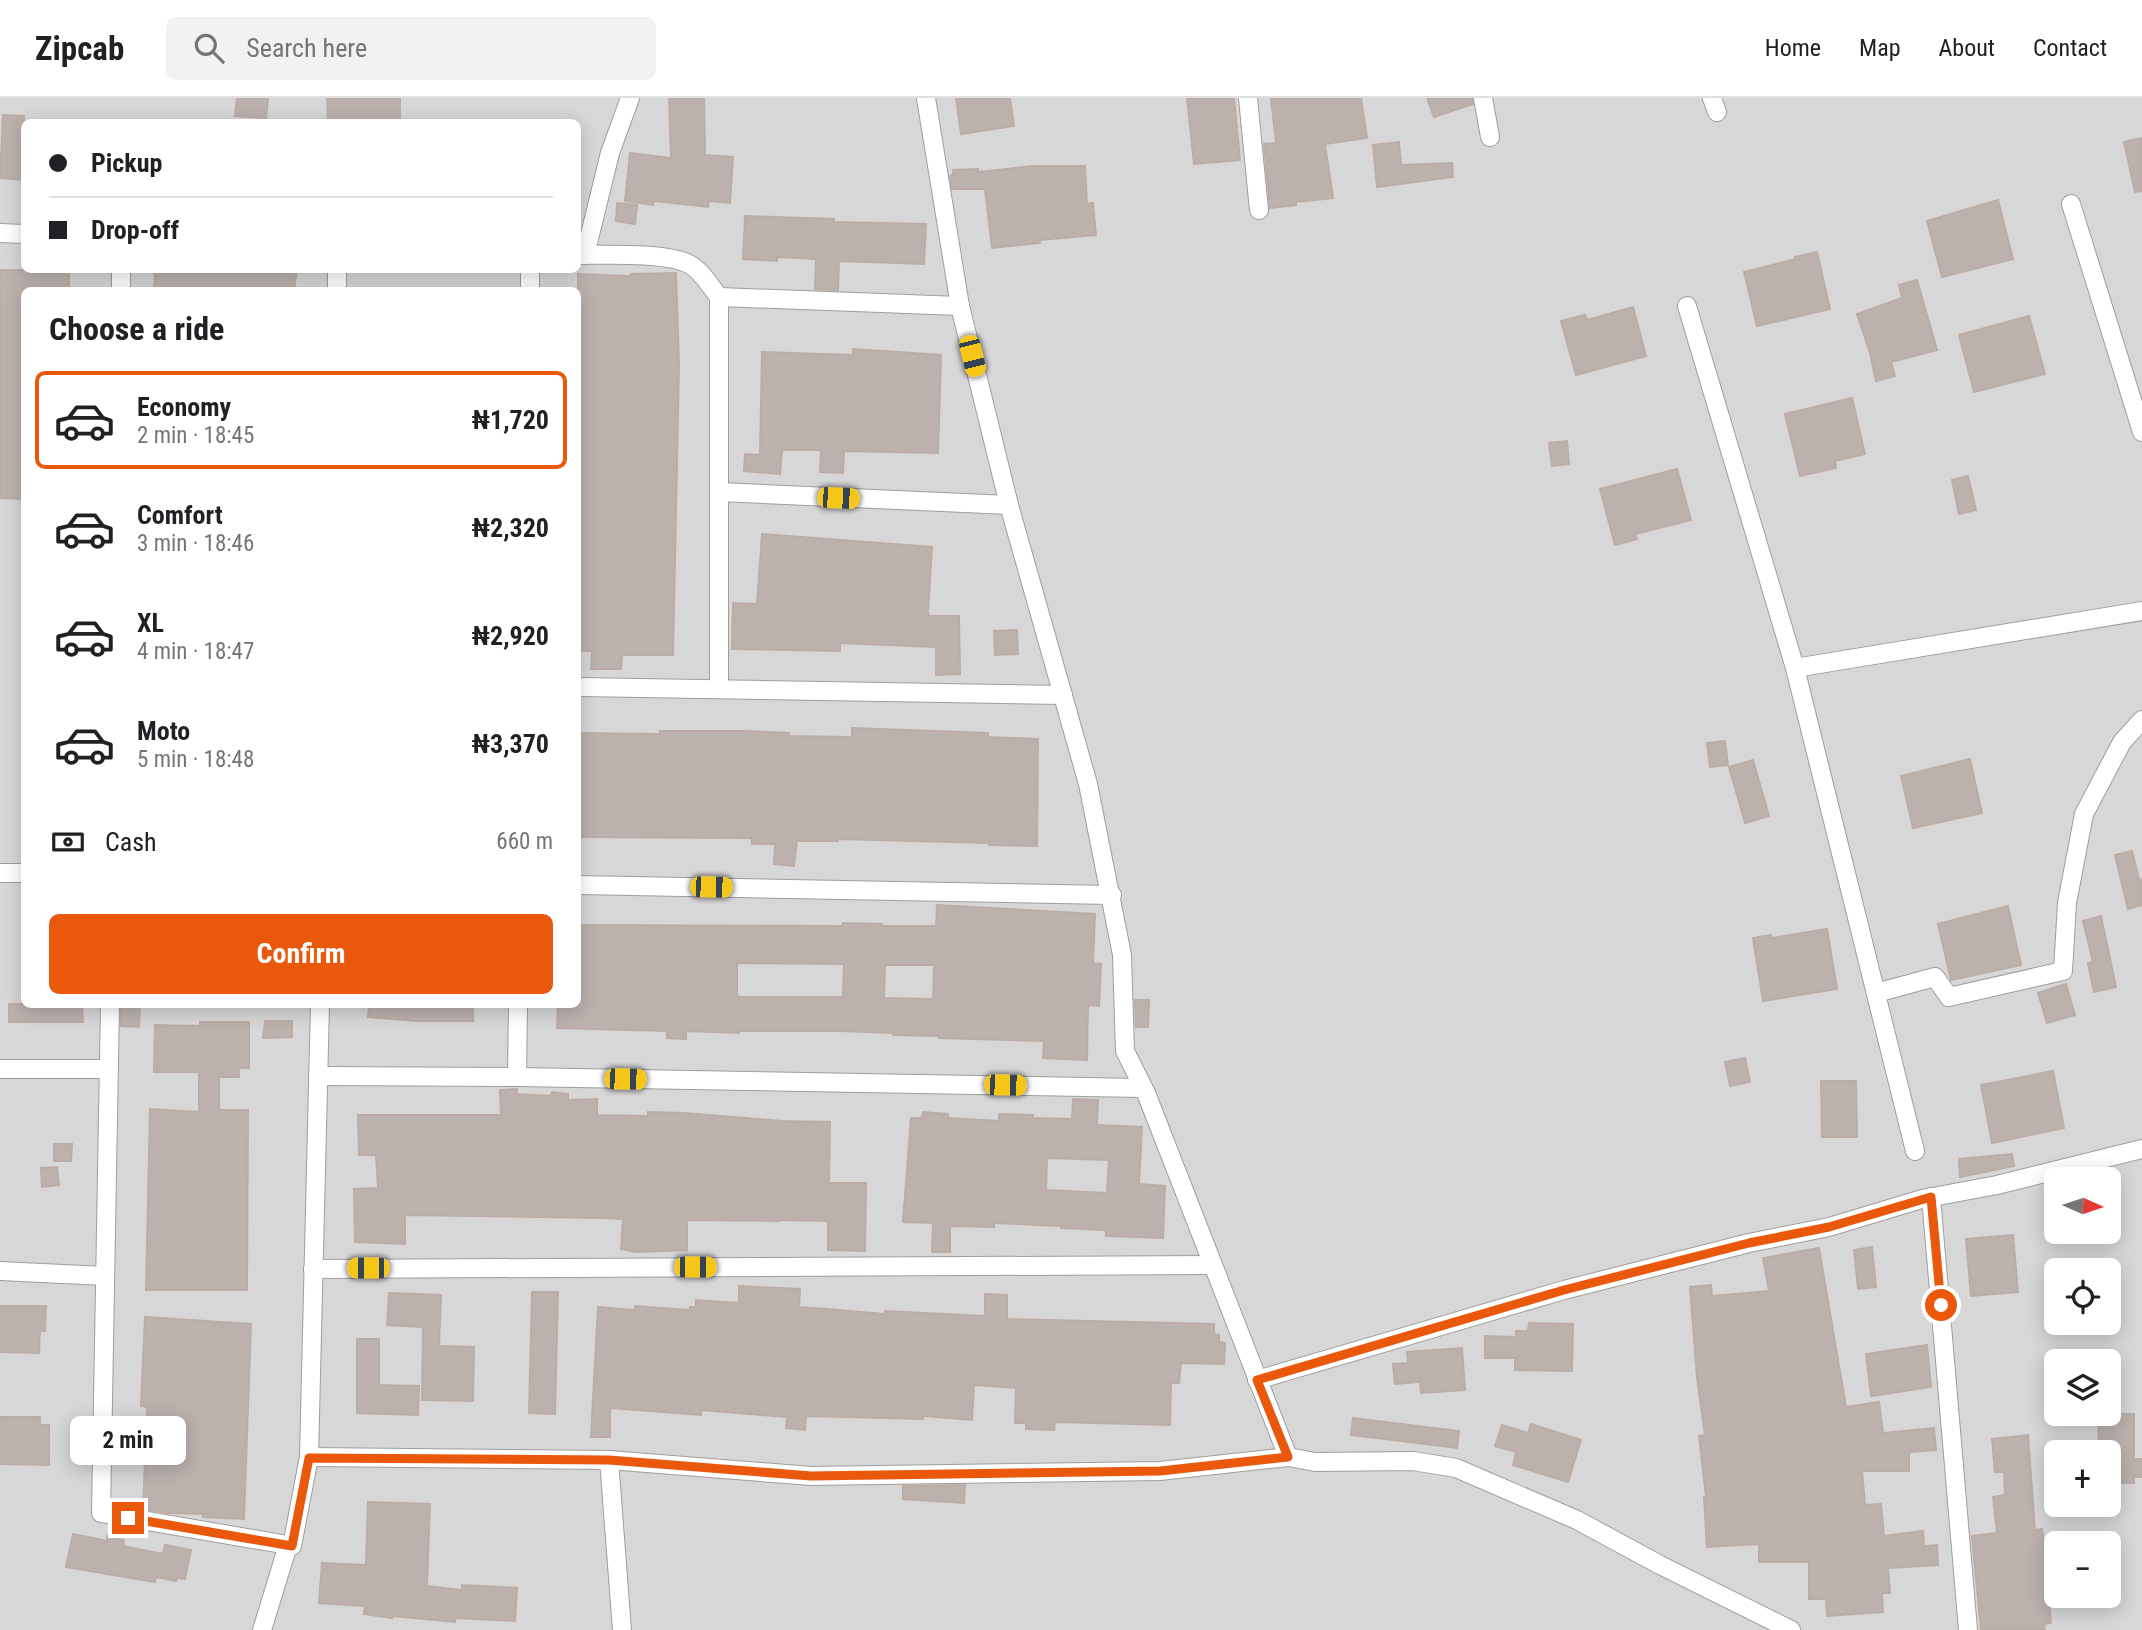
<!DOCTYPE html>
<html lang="en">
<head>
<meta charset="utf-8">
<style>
  body { margin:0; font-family:"Roboto Condensed",sans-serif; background:#f2f2f2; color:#202124; height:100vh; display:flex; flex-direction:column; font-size:26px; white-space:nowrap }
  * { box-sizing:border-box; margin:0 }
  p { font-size:23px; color:#757577 }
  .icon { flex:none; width:38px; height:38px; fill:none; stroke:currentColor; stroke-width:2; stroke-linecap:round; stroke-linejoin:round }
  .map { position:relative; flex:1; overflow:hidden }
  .drawer { position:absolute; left:21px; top:189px; width:560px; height:721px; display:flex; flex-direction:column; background:#fff; border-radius:10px; box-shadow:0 4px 18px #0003 }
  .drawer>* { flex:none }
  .top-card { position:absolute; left:21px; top:21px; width:560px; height:154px; border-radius:10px; box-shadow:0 4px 18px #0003; display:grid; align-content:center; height:154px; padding:0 28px; background:#fff }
  .needle { width:46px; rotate:93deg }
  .buttons { position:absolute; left:2044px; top:1069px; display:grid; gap:14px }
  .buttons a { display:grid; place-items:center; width:77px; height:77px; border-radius:10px; background:#fff; box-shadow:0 4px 18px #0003; font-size:35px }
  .end { position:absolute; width:32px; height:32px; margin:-16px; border:9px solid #ea580c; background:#fff; box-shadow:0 0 0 4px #fff }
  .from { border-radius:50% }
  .bubble { position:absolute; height:49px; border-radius:10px; background:#fff; box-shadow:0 4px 18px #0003; font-size:23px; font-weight:700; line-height:49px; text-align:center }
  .car { position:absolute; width:21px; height:42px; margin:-21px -10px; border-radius:9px; box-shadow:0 0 5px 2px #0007; background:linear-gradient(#f5c518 24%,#345 0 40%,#f5c518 0 76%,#345 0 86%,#f5c518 0) }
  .top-card b { display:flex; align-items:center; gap:24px; height:66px; font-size:26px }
  .top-card b+b { border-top:2px solid #e0e0e0 }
  .top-card i { width:18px; height:18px; background:#202124 }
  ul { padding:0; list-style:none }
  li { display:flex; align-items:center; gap:21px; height:98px; margin:0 14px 10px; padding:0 14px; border:4px solid transparent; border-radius:10px }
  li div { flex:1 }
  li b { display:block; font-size:26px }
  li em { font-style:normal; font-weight:700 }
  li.selected { border-color:#ea580c }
  li>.icon { width:63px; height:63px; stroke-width:1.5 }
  h2 { padding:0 28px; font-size:32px; line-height:84px }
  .pay { display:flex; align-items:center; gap:18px; height:77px; padding:0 28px; font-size:26px }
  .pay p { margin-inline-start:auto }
  .cta { display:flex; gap:14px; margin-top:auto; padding:14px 28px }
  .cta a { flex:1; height:80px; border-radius:10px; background:#ea580c; color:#fff; font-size:28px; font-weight:700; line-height:80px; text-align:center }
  header { display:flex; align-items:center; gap:42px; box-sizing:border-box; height:98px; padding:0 35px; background:#fff; border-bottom:2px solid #e0e0e0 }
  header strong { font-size:33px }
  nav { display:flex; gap:38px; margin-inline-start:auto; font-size:24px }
  .search { width:490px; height:63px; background:#f2f2f2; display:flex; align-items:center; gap:18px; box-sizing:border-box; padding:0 24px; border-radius:10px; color:#757577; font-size:26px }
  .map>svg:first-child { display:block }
  .residential { fill:#d8d7d8; fill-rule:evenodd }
  .building { fill:#bbb2ae; stroke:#bbada5; stroke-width:2; fill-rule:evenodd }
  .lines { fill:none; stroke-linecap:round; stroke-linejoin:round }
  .minor-casing { stroke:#9e9e9e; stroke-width:20 }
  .minor { stroke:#fff; stroke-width:18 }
  .route { stroke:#ea580c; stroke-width:9 }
</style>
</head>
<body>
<header>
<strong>Zipcab</strong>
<div class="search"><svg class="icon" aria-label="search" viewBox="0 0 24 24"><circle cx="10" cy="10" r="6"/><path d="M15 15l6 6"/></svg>Search here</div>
<nav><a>Home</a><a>Map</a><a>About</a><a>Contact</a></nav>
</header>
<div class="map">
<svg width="2142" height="1532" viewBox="0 0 2142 1532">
  <rect width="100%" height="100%" fill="#ebe7e1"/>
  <!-- residential -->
  <path class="residential" d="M0,0h2142v1532h-2142zM24,24h554v148h-554zM24,192h554v714h-554zM2056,1082h53v52h-53zM2056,1172h53v53h-53zM2056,1264h53v52h-53zM2056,1354h53v53h-53zM2056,1446h53v52h-53z"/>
  <!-- building -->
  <g class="building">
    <path d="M237,0h31l-2,20 -31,-2z"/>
    <path d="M327,0h73v22l-72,2z"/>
    <path d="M669,0h35l1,57 28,2 -3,46 -21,-2 -1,6 -54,-6 -1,4 -28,-4 5,-48 41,5z"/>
    <path d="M956,0h54l4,28 -53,8z"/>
    <path d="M1187,0h47l6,62 -46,4z"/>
    <path d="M1271,0h90l6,40 -42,6 8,54 -37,4v3l-26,3 -6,-64 12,-1z"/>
    <path d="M1427,0h45l1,6 -39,13z"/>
    <path d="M3,17l21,1v64l-24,-2z"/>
    <path d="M2142,40v53l-7,1 -11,-50z"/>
    <path d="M1399,44l2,23 51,-2 1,14 -76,10 -4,-42z"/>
    <path d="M1033,68h52l2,38 6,-1 3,32 -57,5 1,3 -48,5 -7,-59h-33l-2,-13 3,-1v-5l25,-1v3z"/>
    <path d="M1998,102l15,59 -71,18 -15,-56z"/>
    <path d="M617,105l20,2 -2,19 -19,-3z"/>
    <path d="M745,118l89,3v3l92,2 -2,40 -85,-3 -1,29 -23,-1 1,-30 -39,-2v4l-34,-2z"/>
    <path d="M1817,154l13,57 -73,17 -13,-54 52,-13 -1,-2z"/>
    <path d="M0,172h69v20h-45v209l-24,-1z"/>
    <path d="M155,172h142l-3,20h-140z"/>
    <path d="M676,175l3,92 -6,290h-51l-1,14h-30l1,-18h-14v-377l53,2v-2z"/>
    <path d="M1917,182l20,70 -46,12 4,14 -19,5 -6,-28 -13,-39 45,-16 -3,-13z"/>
    <path d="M1633,209l13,49 -70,19 -15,-54 24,-6 2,5z"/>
    <path d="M2029,218l16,58 -71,18 -15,-57z"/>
    <path d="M853,251l88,6 -3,98 -94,-2 -1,22 -23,-1 1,-22h-39l-2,24 -36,-3 1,-17 15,1 2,-103 91,3z"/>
    <path d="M1852,300l13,56 -30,7 1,7 -36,8 -15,-62z"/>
    <path d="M1567,343l2,23 -17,2 -3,-23z"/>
    <path d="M1677,371l14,51 -56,14 2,5 -22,6 -15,-56z"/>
    <path d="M1968,378l8,34 -17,4 -7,-34z"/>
    <path d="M762,436l170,13 -4,65 1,4h30l1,58 -24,1v-28l-96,-4v8l-108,-2 1,-46 24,1z"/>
    <path d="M1017,532l1,24 -23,1 -1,-24z"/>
    <path d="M852,630l136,5v4l50,2 -1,107 -48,-1v-2l-151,-4v2h-41l-3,25 -20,-2 1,-20h-23v-6l-174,-1v-104l82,1v-3h85l44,2 -1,3 64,1z"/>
    <path d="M1725,643l3,24 -18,2 -3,-24z"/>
    <path d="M1970,661l12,54 -69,15 -12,-52z"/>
    <path d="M1753,662l16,56 -24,7 -16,-56z"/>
    <path d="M2132,753l7,29 3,-1v26l-14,4 -13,-54z"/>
    <path d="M937,807l158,9 -2,49 8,1 -2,42 -11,-1 -1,55 -44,-2 1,-17 -105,-3v-2l-46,-1v-2l-53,-2h-101v2l-53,-2v8l-19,-1v-7l-110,-3 1,-24h20v-79l265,1v-3l39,1v2h54zM737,865l107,1 -1,33h-103l-3,-2zM885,867h49l-1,34 -49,-1z"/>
    <path d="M2008,808l13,59 -70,15 -13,-56z"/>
    <path d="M2101,818l15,71 -22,5 -6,-29 5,-1 -10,-41z"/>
    <path d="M1827,831l10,60 -74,12 -10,-63 18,-3 1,3z"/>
    <path d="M2066,886l9,31 -28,8 -9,-30z"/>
    <path d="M1135,902h14l-1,27h-12z"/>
    <path d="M9,906h73l1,18h-74z"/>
    <path d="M121,906h19l-1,23 -18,-1z"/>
    <path d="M369,906h104v17h-57l-48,-4z"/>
    <path d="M265,923h27v16l-29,1z"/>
    <path d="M200,924h49v46h-10v9h-20v33h29l-1,180h-101l4,-181 49,3v-40h-45l1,-47 45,1z"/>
    <path d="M1745,960l5,24 -20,4 -5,-24z"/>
    <path d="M2053,973l11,57 -72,15 -11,-58z"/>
    <path d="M1821,983h35l1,56h-35z"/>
    <path d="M517,991v5l34,2 1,-4 16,2v6l29,-1v16l51,1v-4l36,1 98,8 48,1 -1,61h37l-1,68 -37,-1v-29l-47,-1 -1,1 -93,-1v30l-51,2 -15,-3 2,-30 -19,-1 -199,-3v29l-50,-2 -1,-53 24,-1 -2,-33h-17l-1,-40h143l-1,-25z"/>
    <path d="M1073,1001l25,1 -1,25 45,2 -3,57 26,2 -2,52 -57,-2v-6l-45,-2v-2l-67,-3v4l-44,-1v26h-18l1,-29 -30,-1 8,-104h11l1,-6 25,2v4l51,3v-7l34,1v3l39,1zM1047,1060l62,2 -2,33 -61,-3z"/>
    <path d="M54,1046h18l-1,17h-17z"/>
    <path d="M2012,1056l2,12 -54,11 -1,-18z"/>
    <path d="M57,1069l2,18 -17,2 -1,-19z"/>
    <path d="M2013,1137l5,57 -47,4 -5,-57z"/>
    <path d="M1872,1149l4,40 -18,2 -4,-39z"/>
    <path d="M1819,1150l27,159 33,-5 4,31 51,-5 2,22 -27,2v19h-47l3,34 16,-1 3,32 39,-5 1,15 13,-1 1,20 -50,3 2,25h-8l1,19 -56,4 -1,-17h-17v-37h-50v-18l-52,3 -3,-50h2l-7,-61 6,-1 -8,-57 -7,-91 21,-2 1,11 57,-5 -6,-33z"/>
    <path d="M739,1188l61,3 -1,18 27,2 59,5v-3l100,5v-22l22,1v24l207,5v10l5,1v7l6,1 -1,21 -43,-1 -2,20h-8l-1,42 -115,-3 -1,8 -28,-1v-6h-11l1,-35 -42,-3 -2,35 -49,-4v3l-117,-3 -1,14 -19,-2 1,-11 -86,-7v5l-91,-7v29h-19l7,-130 37,3v-4l55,4v-3h6v-7l43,3z"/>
    <path d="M532,1194h26l-3,122 -26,-1z"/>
    <path d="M389,1195l52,2 -2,51 35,1 -1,54 -51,-1 1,-73 -36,-2z"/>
    <path d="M0,1208h46l-1,25h-5l-1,22 -39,-1z"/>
    <path d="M145,1219l106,7 -7,195 -41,-2v-3l-35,-1 -25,-4 4,-102 -6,-1z"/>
    <path d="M1529,1225l44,1 -1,47 -57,-1v-12h-30v-22l31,1v-6h12z"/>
    <path d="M357,1241h22v46l40,1 -1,29 -61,-2z"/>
    <path d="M1927,1247l4,42 -60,9 -5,-42z"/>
    <path d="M1462,1250l3,42 -44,3 -1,-11 -25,2 -2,-20 15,-1 -1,-11z"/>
    <path d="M2098,1316h36v45h8v18h-8v6h-25v-31h-10z"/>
    <path d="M0,1319h40v8h9v40l-49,-1z"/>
    <path d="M1353,1320l106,13 -2,17 -106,-13z"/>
    <path d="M1531,1326l50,16 -13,42 -55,-17 3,-13 -21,-6 7,-21 26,8z"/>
    <path d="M2028,1337l7,95 7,-1 9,94 -7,1 1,6h-64l-9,-94 25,-3 -4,-36 12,-2 -1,-23h-9l-3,-33z"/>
    <path d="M965,1387l-1,18 -61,-4v-13z"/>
    <path d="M368,1404l62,2 -3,82 35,4v-5l55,3 -2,33 -60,-3v4l-63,-6v2l-28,-4 1,-8 -46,-3 3,-40 44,2z"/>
    <path d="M73,1436l34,7v-5l17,4 -1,6 40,8 2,-9 26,5 -6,29 -8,-1 -1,3 -20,-4 -1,5 -89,-15z"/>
  </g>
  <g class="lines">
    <defs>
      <g id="minor">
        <path d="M926,0l34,208 49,199 79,279 34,171 3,96 21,42 142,364 27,5 98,-1 43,7 121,52 83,45 131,65"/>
        <path d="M1248,0l11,112"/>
        <path d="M1483,0l7,39"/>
        <path d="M1712,0l5,14"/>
        <path d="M2071,106l71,228"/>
        <path d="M0,135l24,1"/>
        <path d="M578,157c26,0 88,-3 111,9 13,7 21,22 30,33v392"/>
        <path d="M585,157l25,-102 20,-55"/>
        <path d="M121,192v-20"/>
        <path d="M337,192v-20"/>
        <path d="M530,192v-20"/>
        <path d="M719,199l241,9"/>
        <path d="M1687,208l108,362 120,483"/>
        <path d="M719,394l290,13"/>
        <path d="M1795,570l347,-57"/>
        <path d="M578,589l485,8"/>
        <path d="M0,775h24"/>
        <path d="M578,787l534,10"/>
        <path d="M1876,895l59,-16 14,20 114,-26 4,-68 17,-89 38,-72 20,-22"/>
        <path d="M110,906l-9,509 187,32"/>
        <path d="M0,971h109"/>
        <path d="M318,978l199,1 624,11"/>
        <path d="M517,979l1,-73"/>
        <path d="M1931,1099l37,433"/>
        <path d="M313,1171l900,-4"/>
        <path d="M0,1173l105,5"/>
        <path d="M1257,1282l307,-90 185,-47 80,-16 93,-28 75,-14 145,-36"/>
        <path d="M309,1359l300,3 202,16 349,-5 128,-14"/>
        <path d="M609,1362l13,170"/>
        <path d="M262,1532l26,-85 4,1 17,-89 11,-453"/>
      </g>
    </defs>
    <!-- minor casing -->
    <use href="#minor" class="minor-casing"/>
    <!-- minor -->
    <use href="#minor" class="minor"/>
  </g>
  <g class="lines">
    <!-- route -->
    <path class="route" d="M128,1420l164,28 17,-88 300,2 202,16 349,-5 128,-14 -31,-77 307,-90 185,-47 80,-16 102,-30 10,108"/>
  </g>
</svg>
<div class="buttons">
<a><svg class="needle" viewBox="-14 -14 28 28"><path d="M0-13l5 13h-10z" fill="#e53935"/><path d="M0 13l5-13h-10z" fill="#757577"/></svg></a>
<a><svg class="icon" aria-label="locate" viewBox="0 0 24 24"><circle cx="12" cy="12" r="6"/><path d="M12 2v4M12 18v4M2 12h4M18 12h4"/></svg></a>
<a><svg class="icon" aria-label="layers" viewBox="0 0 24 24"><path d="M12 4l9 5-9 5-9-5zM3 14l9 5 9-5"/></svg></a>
<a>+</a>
<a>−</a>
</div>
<i class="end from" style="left:1941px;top:1207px"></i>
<i class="end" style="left:128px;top:1420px"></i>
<div class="bubble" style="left:70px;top:1318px;width:116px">2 min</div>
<i class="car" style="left:972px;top:258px;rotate:166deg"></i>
<i class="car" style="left:838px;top:400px;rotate:92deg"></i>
<i class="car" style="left:711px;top:789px;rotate:91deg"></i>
<i class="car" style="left:625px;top:981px;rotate:91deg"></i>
<i class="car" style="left:1005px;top:987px;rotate:91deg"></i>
<i class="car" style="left:695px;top:1169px;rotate:90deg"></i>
<i class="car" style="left:368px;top:1170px;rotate:270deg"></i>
<div class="top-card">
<b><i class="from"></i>Pickup</b>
<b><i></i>Drop-off</b>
</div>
<section class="drawer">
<h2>Choose a ride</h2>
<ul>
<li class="selected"><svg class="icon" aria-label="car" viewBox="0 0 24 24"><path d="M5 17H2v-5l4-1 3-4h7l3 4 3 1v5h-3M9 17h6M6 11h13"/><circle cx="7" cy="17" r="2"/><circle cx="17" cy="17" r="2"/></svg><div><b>Economy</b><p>2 min · 18:45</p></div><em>₦1,720</em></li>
<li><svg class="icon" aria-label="car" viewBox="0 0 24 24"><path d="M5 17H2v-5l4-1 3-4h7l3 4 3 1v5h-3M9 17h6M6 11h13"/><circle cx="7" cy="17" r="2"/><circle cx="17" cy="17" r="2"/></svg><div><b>Comfort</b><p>3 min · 18:46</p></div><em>₦2,320</em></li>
<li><svg class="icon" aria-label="car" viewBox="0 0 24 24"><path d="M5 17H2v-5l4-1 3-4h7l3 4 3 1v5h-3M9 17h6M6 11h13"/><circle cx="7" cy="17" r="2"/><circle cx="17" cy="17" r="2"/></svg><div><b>XL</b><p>4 min · 18:47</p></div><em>₦2,920</em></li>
<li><svg class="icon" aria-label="car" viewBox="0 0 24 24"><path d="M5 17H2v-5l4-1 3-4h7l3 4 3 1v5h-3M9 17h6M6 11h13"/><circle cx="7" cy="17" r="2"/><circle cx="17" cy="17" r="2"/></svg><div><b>Moto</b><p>5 min · 18:48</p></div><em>₦3,370</em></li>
</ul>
<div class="pay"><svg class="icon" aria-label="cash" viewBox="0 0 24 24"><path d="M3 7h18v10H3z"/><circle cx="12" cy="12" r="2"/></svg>Cash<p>660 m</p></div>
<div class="cta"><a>Confirm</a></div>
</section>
</div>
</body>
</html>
